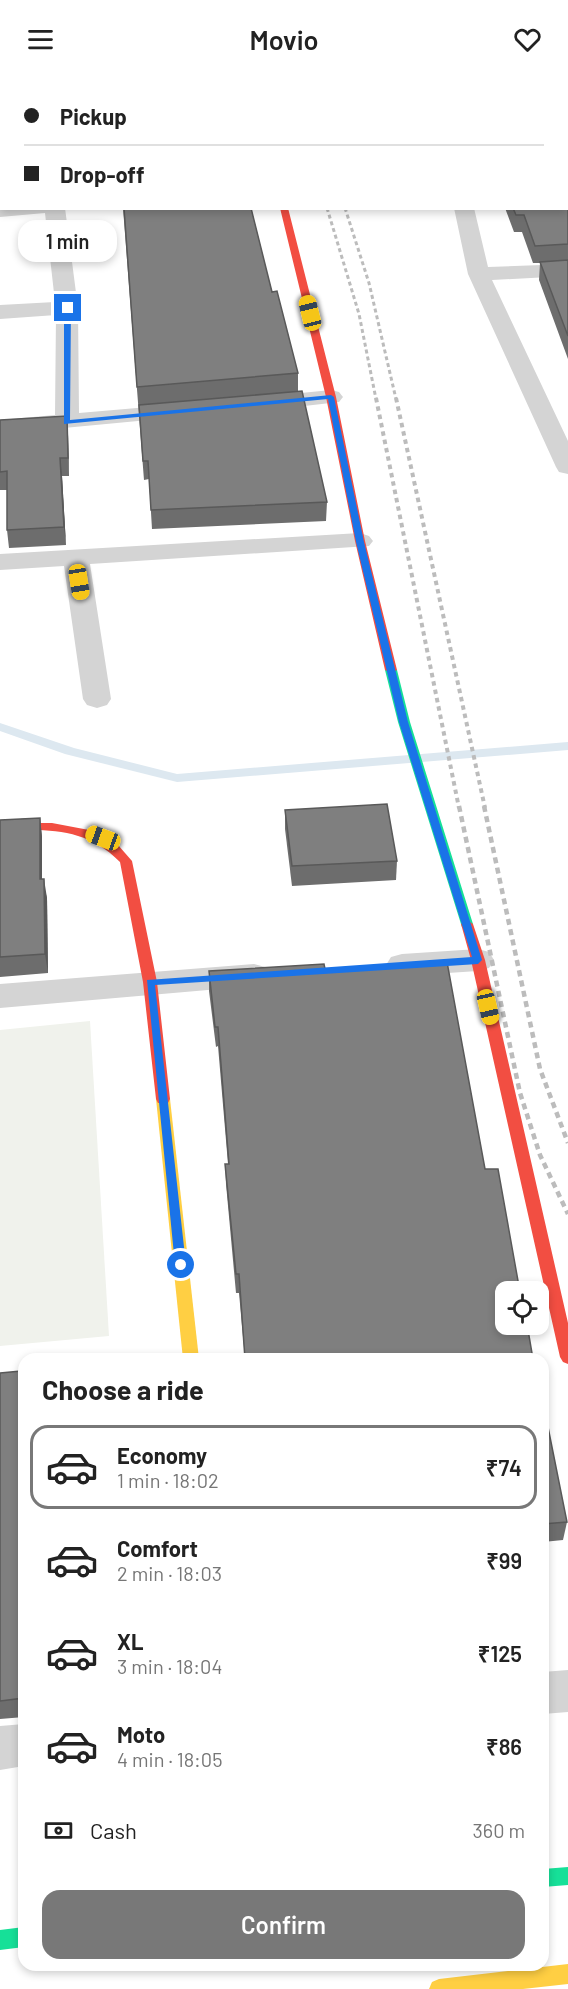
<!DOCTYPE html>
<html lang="en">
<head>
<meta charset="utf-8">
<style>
  body { margin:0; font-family:Barlow,sans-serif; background:#f2f2f2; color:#222; height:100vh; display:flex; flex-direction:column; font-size:22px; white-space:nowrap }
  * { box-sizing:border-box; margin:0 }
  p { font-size:20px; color:#767676 }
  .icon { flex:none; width:33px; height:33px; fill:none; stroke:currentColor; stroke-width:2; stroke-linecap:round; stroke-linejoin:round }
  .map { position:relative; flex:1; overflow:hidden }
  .side { position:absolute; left:18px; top:1275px; width:531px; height:618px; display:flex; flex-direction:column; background:#fff; border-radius:18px; box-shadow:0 3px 9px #0003 }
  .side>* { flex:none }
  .hud { position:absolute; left:0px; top:0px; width:568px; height:132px; box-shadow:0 3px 9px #0003; display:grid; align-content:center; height:132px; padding:0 24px; background:#fff }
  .fabs { position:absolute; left:495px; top:1203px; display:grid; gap:12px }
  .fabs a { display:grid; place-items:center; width:54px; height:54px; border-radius:12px; background:#fff; box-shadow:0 3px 9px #0003; font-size:30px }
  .end { position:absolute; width:27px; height:27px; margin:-14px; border:8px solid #1a73e8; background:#fff; box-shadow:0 0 0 3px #fff }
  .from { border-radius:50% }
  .bubble { position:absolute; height:42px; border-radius:18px; background:#fff; box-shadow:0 3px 9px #0003; font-size:20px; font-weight:600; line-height:42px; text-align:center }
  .car { position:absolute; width:18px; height:36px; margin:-18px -9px; border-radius:8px; box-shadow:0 0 4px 2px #0007; background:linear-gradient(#f5c518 24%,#345 0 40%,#f5c518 0 76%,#345 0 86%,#f5c518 0) }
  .hud b { display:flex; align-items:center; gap:21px; height:57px; font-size:22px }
  .hud b+b { border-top:2px solid #e0e0e0 }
  .hud i { width:15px; height:15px; background:#222 }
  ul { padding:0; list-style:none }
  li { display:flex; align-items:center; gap:18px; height:84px; margin:0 12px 9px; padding:0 12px; border:3px solid transparent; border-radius:18px }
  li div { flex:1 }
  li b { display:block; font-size:22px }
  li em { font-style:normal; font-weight:600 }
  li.current { border-color:#787878 }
  li>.icon { width:54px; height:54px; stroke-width:1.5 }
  h2 { padding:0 24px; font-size:27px; line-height:72px }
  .pay { display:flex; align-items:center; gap:15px; height:66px; padding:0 24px; font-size:22px }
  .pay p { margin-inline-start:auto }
  .primary-button { display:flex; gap:12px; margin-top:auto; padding:12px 24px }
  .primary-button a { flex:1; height:69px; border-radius:18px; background:#787878; color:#fff; font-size:24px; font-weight:600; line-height:69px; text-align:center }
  header { display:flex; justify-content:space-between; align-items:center; height:78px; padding:0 24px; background:#fff; font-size:27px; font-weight:600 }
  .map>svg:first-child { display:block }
  .green { fill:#f0f2ec }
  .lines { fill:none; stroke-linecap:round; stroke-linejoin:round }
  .stream { fill:#dde8f0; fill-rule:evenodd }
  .street { fill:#d4d4d4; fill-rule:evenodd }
  .fast { fill:#16e098; fill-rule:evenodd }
  .slow { fill:#ffcf43; fill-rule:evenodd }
  .jam { fill:#f24e42; fill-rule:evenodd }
  .rail-far2 { stroke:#bcbcbc; stroke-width:3; stroke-dasharray:4 3; stroke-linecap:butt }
  .rail-far1 { stroke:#bcbcbc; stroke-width:4; stroke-dasharray:4.5 4; stroke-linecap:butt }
  .rail { stroke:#bcbcbc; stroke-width:4.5; stroke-dasharray:6 4.5; stroke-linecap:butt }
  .wall { fill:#6d6d6d }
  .shaded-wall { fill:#595959 }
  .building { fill:#7f7f7f; stroke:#595959; stroke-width:1.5 }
  .route { fill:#1a73e8 }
</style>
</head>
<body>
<header><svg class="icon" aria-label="menu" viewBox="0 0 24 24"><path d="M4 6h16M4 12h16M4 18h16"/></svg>Movio<svg class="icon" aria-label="heart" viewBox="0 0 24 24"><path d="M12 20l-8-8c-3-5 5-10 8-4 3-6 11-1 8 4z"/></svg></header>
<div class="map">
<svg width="568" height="1911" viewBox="0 0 568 1911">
  <rect width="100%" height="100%" fill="#fff"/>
  <!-- green -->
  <path class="green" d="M90,943l19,315 -109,10v-316z"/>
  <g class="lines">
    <!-- stream -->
    <path class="stream" d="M0,645l74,25 103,26 391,-32v8l-391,32 -112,-28 -65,-23z"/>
    <!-- street -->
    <g class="street">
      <rect x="411" y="0" width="18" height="2"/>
      <path d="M0,127l2,3h63l13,100 1,105 104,-9 8,2 4,5 -4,5 -191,18v-14l55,-5 1,-100 -56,4v-14l55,-3 -10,-89 -45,4z"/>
      <path d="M454,130h20l14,59 80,-3v12l-76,4 76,161v33l-9,-2 -3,-5 -88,-193z"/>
      <path d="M331,312l8,2 4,5 -4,5 -78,9 -8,-2 -4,-5 4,-5 8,-2z"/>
      <path d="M360,455l9,3 4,5 -4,5 -279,18 21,135 -4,6 -10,3 -10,-3 -4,-6 -19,-133 -64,4v-16z"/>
      <path d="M478,871l11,3 5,8 -5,8 -11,3 -76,5 -11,-3 -5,-8 5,-8 11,-3z"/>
      <path d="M254,886l11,3 5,8 -5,8 -11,3 -254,22v-24z"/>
      <path d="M568,1592v42l-25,2v-42z"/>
      <path d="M24,1646v42l-24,4v-44z"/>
    </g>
    <!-- fast -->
    <g class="fast">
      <path d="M391,589l6,3 13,52 63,202 -1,3h-10l-1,-3 -63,-202 -13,-52z"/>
      <path d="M568,1789v18l-25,2v-18z"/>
      <path d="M24,1849v20l-24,3v-20z"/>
    </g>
    <!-- slow -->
    <g class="slow">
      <path d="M163,1016l5,1 2,4 29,260h-16l-27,-260 2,-4z"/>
      <path d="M568,1886v20l-45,5h-94l3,-7 7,-3z"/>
    </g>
    <!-- jam -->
    <g class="jam">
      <path d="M221,0h8v2h-7z"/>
      <path d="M280,130h8l48,189 29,144 32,129 -6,3 -6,-3 -30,-129 -29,-144z"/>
      <path d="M0,745h52l37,7 29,15 14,16 25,121 13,117 -2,4h-10l-2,-4 -13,-117 -23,-120c-35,-35 -73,-33 -120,-31z"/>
      <path d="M467,842l6,4 12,36 83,363v41l-5,-2 -3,-5 -89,-397 -10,-36z"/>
    </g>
    <!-- rail-far2 -->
    <g class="rail-far2">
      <path d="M327,130l32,106 17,85"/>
      <path d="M345,130l24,75 27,116"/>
    </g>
    <!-- rail-far1 -->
    <g class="rail-far1">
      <path d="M376,320l83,410"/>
      <path d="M396,320l89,410"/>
    </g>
    <!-- rail -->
    <g class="rail">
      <path d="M459,728l61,287 20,62 28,59"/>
      <path d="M484,728l56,263 28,74"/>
    </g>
  </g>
  <!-- wall -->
  <g class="wall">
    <path d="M0,0l2,2v117h-2z"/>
    <path d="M444,0h124v281l-29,-79 1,-17h-7l-11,-31h-8l-9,-24h62v-128h-122z"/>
    <path d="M123,130l149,84 26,81v18l29,111 -1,19 -174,8 -3,-50 -5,1z"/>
    <path d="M67,338l1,18 1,42h-7l4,69 -57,3 -2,-18v-40h-7v-70z"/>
    <path d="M285,732l112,51 -1,19 -104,6 -7,-57z"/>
    <path d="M40,740l2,19v42l5,19 1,75 -48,4v-157z"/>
    <path d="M325,891l160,200 48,190h-288l-6,-66h-3l-10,-109 -1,-20h3l-10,-118 -2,1 -7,-56v-20z"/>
    <path d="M24,1288v351l-24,2v-346l21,-2z"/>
    <path d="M543,1336l24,108 -4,18 -20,2z"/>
  </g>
  <!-- shaded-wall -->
  <g class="shaded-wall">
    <path d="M2,23v17h-2v-16z"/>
    <path d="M67,338l1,18 1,42 -1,-18z"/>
    <path d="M60,380l2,18 4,69 -2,-18z"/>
    <path d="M40,740l2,19v61l-2,-19z"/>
    <path d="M44,801l3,19 1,75 -3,-19z"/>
  </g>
  <!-- building -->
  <g class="building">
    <path d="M0,0h197l1,2h-196v21l-2,1z"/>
    <path d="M451,0h117v75h-1v-73h-115z"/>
    <path d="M2,37v66h-2v-65z"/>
    <path d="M567,78l1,7v81l-33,2 -11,-31h-8l-3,-7h54z"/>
    <path d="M124,130h127l21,84 5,-1 21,82 -161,14z"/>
    <path d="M568,182v76l-28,-74z"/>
    <path d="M302,313l25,111 -176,8 -3,-49h-5l-4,-56z"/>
    <path d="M67,338l1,42h-8l4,69 -57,3v-59l-7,1v-52z"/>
    <path d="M387,726l10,57 -105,5 -7,-56z"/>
    <path d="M40,740v61h4l1,75 -45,3v-137z"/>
    <path d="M447,884l38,207h13l22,123h-14v32h21l6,35h-288l-6,-85h-3l-11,-110h4l-11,-137h-3l-6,-56 115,-7 1,5z"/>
    <path d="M23,1288h1v332l-24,3v-328l21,-2z"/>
    <path d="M543,1336l2,8h2l20,100 -24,2z"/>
  </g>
  <!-- route -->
  <path class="route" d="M68,228l3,2 -1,112 261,-25 3,2 30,145 44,180 74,238 -4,4 -323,21 31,280 -5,4 -6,-4 -28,-285 325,-23 -73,-235 -43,-180 -28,-143 -264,25v-116z"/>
</svg>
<div class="fabs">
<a><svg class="icon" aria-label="locate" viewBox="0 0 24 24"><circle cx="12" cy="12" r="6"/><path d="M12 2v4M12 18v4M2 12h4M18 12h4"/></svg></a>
</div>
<i class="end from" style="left:181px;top:1187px"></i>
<i class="end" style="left:68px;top:230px"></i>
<div class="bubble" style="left:18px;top:142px;width:99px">1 min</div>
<i class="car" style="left:310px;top:235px;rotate:346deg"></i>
<i class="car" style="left:79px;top:504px;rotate:171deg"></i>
<i class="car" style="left:103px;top:760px;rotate:290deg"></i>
<i class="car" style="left:488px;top:929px;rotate:167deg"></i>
<div class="hud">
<b><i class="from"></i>Pickup</b>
<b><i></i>Drop-off</b>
</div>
<section class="side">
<h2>Choose a ride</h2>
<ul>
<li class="current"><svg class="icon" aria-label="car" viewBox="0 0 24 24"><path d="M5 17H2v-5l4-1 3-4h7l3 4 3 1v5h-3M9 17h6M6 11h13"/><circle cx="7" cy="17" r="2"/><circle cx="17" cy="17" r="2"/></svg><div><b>Economy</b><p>1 min · 18:02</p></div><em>₹74</em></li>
<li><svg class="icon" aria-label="car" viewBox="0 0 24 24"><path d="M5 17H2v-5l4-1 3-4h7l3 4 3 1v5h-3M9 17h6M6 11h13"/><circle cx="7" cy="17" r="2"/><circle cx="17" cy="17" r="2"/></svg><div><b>Comfort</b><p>2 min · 18:03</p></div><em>₹99</em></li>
<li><svg class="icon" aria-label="car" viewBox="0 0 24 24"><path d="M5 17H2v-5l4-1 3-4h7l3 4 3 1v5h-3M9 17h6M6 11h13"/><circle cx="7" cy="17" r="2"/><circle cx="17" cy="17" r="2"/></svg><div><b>XL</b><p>3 min · 18:04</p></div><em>₹125</em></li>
<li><svg class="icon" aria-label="car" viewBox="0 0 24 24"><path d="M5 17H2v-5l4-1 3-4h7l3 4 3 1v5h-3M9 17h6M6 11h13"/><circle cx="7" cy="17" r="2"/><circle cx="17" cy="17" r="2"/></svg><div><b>Moto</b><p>4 min · 18:05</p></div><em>₹86</em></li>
</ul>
<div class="pay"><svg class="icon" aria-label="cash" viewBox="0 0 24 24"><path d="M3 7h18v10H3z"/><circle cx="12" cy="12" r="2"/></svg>Cash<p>360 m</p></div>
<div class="primary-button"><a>Confirm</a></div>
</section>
</div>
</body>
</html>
